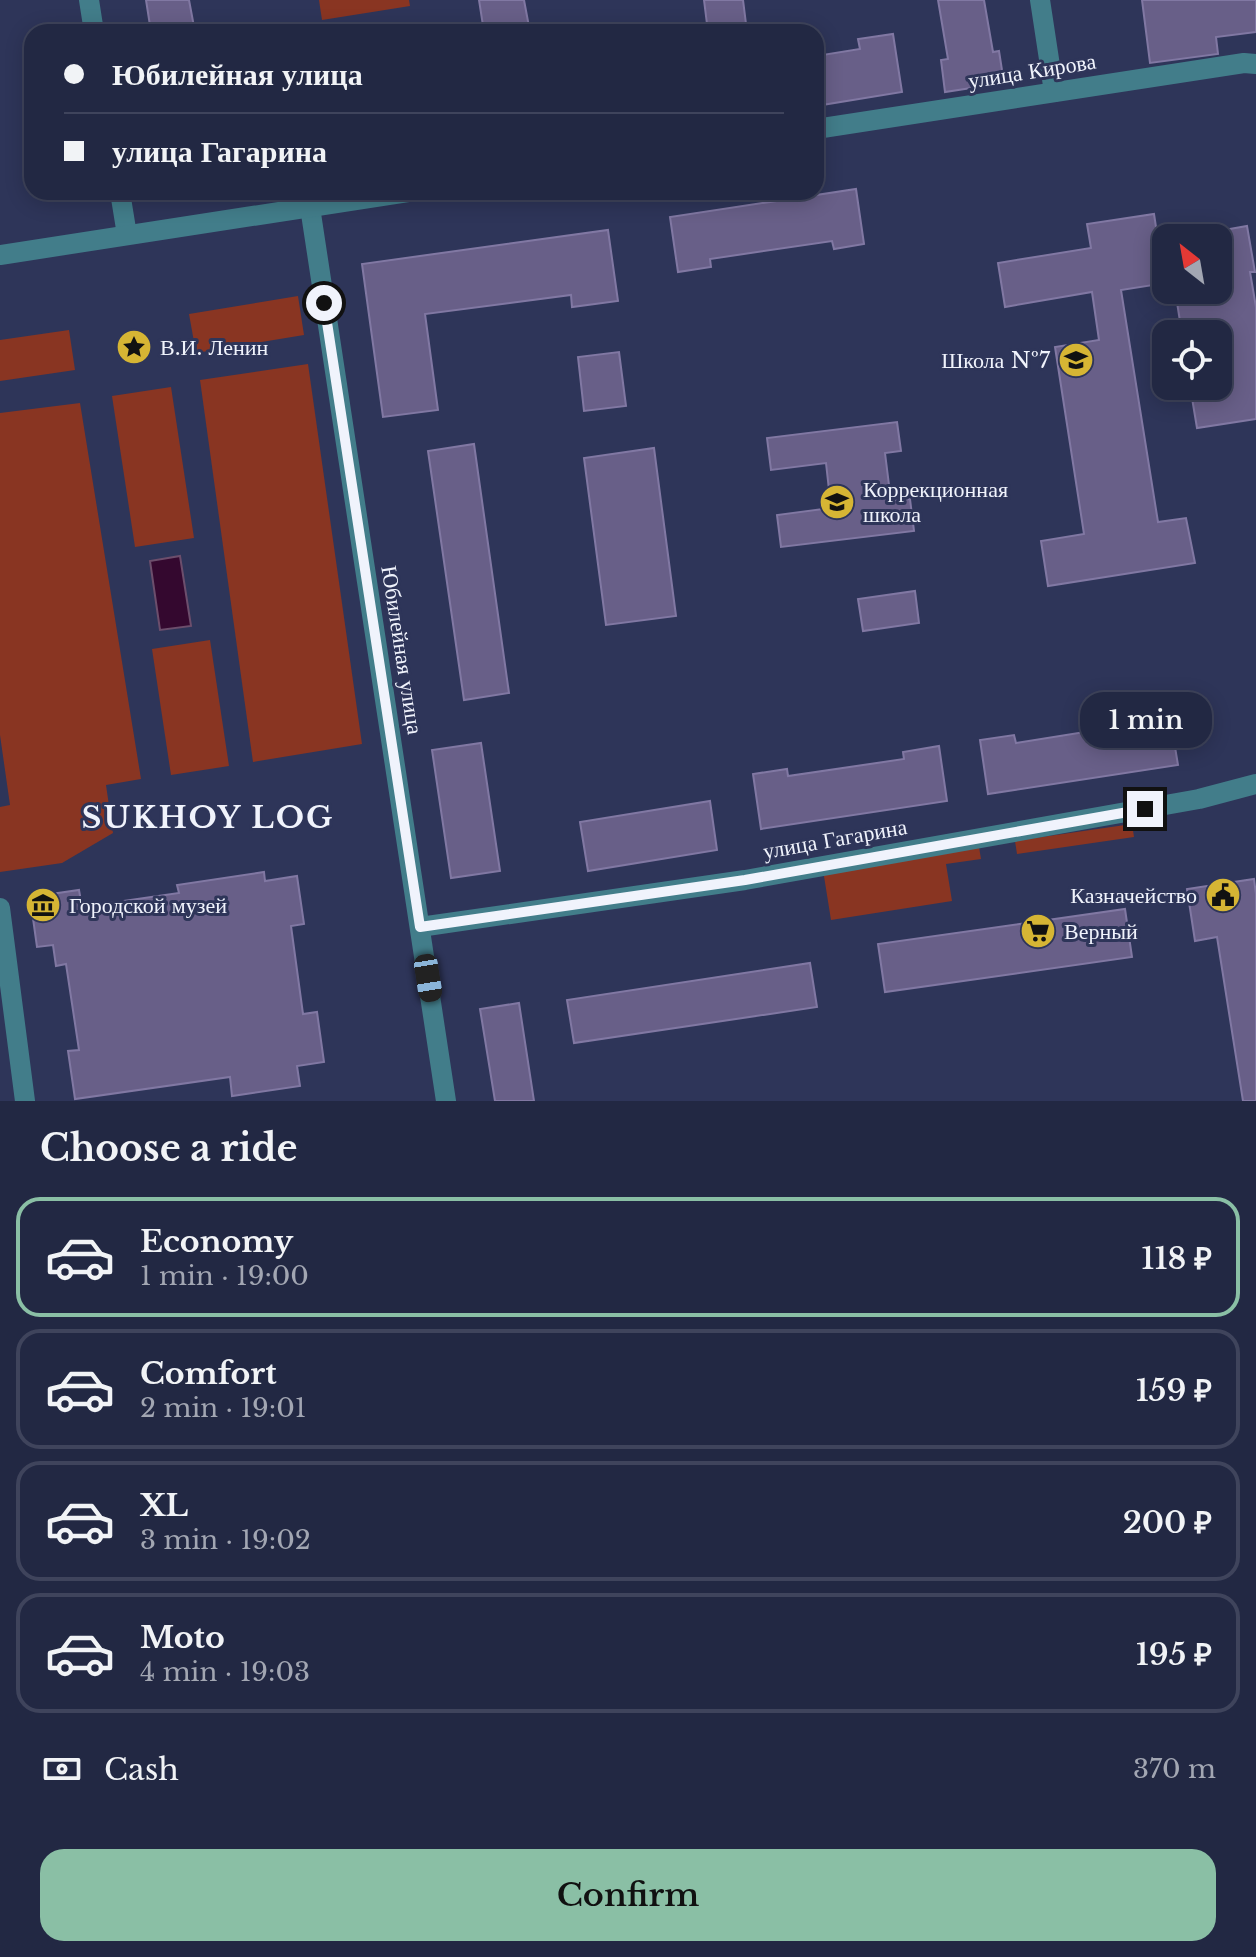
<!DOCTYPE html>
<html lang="en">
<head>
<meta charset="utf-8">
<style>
  body { margin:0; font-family:"Libre Baskerville",serif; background:#2e344e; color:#f1f3f6; height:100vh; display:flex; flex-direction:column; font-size:30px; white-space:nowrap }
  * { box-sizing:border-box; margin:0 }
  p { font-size:26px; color:#a2a6b2 }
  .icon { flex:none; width:44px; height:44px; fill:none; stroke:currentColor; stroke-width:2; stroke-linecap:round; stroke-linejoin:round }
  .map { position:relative; height:1101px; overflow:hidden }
  .sheet { display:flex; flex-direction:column; background:#222843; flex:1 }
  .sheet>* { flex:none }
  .banner { position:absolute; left:24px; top:24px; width:800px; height:176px; border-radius:24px; box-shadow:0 4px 20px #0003,0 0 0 2px #3f445c; display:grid; align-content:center; height:176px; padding:0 40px; background:#222843 }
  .needle { width:52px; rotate:329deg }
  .buttons { position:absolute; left:1152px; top:224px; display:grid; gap:16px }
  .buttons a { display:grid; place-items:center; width:80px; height:80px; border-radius:16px; background:#222843; box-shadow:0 4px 20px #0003,0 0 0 2px #3f445c; font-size:40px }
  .end { position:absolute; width:36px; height:36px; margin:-18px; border:10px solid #f0f3fc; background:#111; box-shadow:0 0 0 4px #111 }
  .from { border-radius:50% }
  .bubble { position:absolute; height:56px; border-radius:24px; background:#222843; box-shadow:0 4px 20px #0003,0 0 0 2px #3f445c; font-size:26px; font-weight:600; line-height:56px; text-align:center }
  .car { position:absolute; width:24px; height:48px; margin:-24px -12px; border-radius:10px; box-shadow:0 0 6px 2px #0007; background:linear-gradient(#222 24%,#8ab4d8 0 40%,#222 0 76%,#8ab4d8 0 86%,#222 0) }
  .banner b { display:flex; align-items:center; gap:28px; height:76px; font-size:30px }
  .banner b+b { border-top:2px solid #3f445c }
  .banner i { width:20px; height:20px; background:#f1f3f6 }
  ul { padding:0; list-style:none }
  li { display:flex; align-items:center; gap:24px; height:120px; margin:0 16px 12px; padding:0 24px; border:4px solid #3f445c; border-radius:24px }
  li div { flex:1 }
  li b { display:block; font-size:30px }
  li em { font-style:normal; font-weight:600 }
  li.current { border-color:#8abfa5 }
  li>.icon { width:72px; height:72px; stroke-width:1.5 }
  h2 { padding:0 40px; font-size:36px; line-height:96px }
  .pay { display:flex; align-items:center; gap:20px; height:88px; padding:0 40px; font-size:30px }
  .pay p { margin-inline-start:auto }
  .action { display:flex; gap:16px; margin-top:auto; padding:16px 40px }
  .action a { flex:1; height:92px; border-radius:24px; background:#8abfa5; color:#111; font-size:32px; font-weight:600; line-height:92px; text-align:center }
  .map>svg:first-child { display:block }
  .green { fill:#893522 }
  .water { fill:#34082f; stroke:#6c4e6c; stroke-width:2 }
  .building { fill:#685f88; stroke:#8178a3; stroke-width:2 }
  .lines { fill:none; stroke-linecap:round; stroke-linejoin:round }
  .minor { stroke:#427d8a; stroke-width:20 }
  .tertiary { stroke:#427d8a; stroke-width:20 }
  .route { stroke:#f0f3fc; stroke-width:10 }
  .labels { text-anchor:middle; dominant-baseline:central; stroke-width:6; stroke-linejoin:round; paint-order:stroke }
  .street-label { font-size:22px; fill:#f0f3fc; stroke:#2e3559 }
  .poi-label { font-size:22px; fill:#f0f3fc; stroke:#2e3559; text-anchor:start }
  .district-label { font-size:30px; font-weight:bold; letter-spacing:2px; fill:#f0f3fc; stroke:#2e3559 }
</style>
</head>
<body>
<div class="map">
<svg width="1256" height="1101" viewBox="0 0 1256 1101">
  <rect width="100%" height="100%" fill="#2e3559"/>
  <!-- green -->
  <g class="green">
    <path d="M319,0h90l1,6 -88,14z"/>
    <path d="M298,296l6,39 -108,18 -7,-39z"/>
    <path d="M69,330l6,40 -75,11v-41z"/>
    <path d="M308,364l54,380 -109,18 -53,-382z"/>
    <path d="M171,387l23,151 -59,9 -23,-151z"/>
    <path d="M80,403l61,376 -35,6 7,48 -51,30 -62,9v-65l10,-2 -10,-70v-322z"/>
    <path d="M210,640l19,126 -58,9 -19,-126z"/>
    <path d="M1132,824l2,13 -117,17 -2,-13z"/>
    <path d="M979,847l2,12 -35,5 6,37 -121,19 -8,-50z"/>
  </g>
  <!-- water -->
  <path class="water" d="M180,556l11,70 -31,4 -10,-69z"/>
  <!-- building -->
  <g class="building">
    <path d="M146,0h43l6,32h-44z"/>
    <path d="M479,0h45l6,32h-46z"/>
    <path d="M704,0h39l4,32h-39z"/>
    <path d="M938,0h46l9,52 6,-1 5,32 -59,9 -4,-32 7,-1z"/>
    <path d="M1142,0h114v32l-40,5 2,17 -68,9z"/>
    <path d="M893,34l9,58 -86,14v-50l44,-7 -2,-10z"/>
    <path d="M856,189l8,55 -30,5 -2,-8 -122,18 1,8 -33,5 -8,-55z"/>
    <path d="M1154,214l4,26 8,-1v44l-45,7 37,232 28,-4 9,45 -147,23 -7,-45 43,-7 -29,-187 44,-7 -7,-48 -87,15 -7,-44 93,-15 -4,-24z"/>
    <path d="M1247,226l8,46h-5l6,35v112l-59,9 -7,-42h28v-52h-36l-6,-38 42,-6v-59z"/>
    <path d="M608,230l10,71 -46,6 -1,-12 -146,19 13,96 -55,7 -21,-153z"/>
    <path d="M619,352l7,54 -42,5 -6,-54z"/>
    <path d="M897,422l4,29 -16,2 6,48 19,-2 4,32 -133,16 -4,-32 54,-7 -5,-45 -55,7 -4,-32z"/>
    <path d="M474,444l35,249 -45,7 -36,-249z"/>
    <path d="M654,448l22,168 -70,9 -22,-167z"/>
    <path d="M915,591l4,32 -56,8 -5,-32z"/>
    <path d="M1169,711l9,54 -190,29 -8,-54 34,-5 2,8 119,-19 -2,-7z"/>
    <path d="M481,743l19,128 -49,7 -19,-128z"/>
    <path d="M939,746l8,55 -186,28 -8,-55 34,-5 1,7 116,-17 -1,-7z"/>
    <path d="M710,801l7,49 -129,21 -8,-49z"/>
    <path d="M264,872l1,9 32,-5 7,48 -13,2 12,88 14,-2 7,50 -27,4 3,20 -68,10 -2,-19 -155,22 -7,-48 11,-1 -13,-86 -10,2 -3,-21 -16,2 -7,-50 49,-7 3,17 97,-14 -2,-8z"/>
    <path d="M1254,879l2,15v207h-13l-26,-164 -22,4 -8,-52z"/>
    <path d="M1125,909l7,48 -247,35 -7,-48z"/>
    <path d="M810,963l7,44 -243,36 -7,-43z"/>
    <path d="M519,1003l15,98h-39l-15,-92z"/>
  </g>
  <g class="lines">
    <!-- minor -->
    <g class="minor">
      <path d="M1040,0l14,92"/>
      <path d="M0,908l25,193"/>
      <path d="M420,927l325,-47 454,-81 57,-15"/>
    </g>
    <!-- tertiary -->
    <g class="tertiary">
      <path d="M89,0l5,32"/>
      <path d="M816,129l428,-66 12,1"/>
      <path d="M120,192l7,43"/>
      <path d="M310,207l136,894"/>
      <path d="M0,255l408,-63"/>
    </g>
  </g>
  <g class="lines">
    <!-- route -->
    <path class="route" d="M324,303l96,624 325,-47 400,-71"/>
  </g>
  <!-- icons -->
  <defs>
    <symbol id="sight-disc" viewBox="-11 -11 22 22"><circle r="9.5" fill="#d6b534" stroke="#2e3559"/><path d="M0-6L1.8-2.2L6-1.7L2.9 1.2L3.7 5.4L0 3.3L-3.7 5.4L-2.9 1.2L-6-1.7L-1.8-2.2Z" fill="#111"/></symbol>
    <symbol id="school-disc" viewBox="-11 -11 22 22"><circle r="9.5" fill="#d6b534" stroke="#2e3559"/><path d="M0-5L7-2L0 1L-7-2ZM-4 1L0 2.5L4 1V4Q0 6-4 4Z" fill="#111"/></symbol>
    <symbol id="civic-disc" viewBox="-11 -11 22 22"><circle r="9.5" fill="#d6b534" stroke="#2e3559"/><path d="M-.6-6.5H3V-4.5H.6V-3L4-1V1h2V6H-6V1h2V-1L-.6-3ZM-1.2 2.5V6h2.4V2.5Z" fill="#111"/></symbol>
    <symbol id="museum-disc" viewBox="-11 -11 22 22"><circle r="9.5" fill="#d6b534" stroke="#2e3559"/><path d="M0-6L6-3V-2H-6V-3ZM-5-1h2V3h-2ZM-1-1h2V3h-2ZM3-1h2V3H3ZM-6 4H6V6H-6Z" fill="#111"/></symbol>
    <symbol id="supermarket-disc" viewBox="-11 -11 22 22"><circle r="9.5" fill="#d6b534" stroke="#2e3559"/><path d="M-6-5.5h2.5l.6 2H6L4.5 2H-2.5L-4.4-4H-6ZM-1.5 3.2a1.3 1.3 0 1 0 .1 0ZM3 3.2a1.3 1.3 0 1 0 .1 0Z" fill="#111"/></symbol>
  </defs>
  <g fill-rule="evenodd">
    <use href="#sight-disc" x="114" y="327" width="40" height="40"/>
    <use href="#school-disc" x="1056" y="340" width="40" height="40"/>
    <use href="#school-disc" x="817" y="482" width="40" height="40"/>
    <use href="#civic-disc" x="1203" y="875" width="40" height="40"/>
    <use href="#museum-disc" x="23" y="885" width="40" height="40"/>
    <use href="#supermarket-disc" x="1018" y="911" width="40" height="40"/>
  </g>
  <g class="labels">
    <!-- street labels -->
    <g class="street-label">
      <text transform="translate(1032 71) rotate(-9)">улица Кирова</text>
      <text transform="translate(402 650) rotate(81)">Юбилейная улица</text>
      <text transform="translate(835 839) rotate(-10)">улица Гагарина</text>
    </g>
    <!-- poi labels -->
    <g class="poi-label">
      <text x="160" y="347">В.И. Ленин</text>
      <text x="1050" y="360" text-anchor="end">Школа №7</text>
      <text x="863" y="489">Коррекционная<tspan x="863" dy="25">школа</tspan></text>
      <text x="1197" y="895" text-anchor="end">Казначейство</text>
      <text x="69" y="905">Городской музей</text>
      <text x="1064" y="931">Верный</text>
    </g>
    <!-- district labels -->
    <g class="district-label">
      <text x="208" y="817">SUKHOY LOG</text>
    </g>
  </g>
</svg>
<div class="buttons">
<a><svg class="needle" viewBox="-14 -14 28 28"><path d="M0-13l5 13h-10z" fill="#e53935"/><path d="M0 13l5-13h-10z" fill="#a2a6b2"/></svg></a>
<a><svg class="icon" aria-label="locate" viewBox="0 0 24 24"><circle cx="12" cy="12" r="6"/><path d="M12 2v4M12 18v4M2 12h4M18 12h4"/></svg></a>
</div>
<i class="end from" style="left:324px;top:303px"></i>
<i class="end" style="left:1145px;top:809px"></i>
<div class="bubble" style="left:1080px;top:692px;width:132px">1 min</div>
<i class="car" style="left:428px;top:978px;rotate:171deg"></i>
<div class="banner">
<b><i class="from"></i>Юбилейная улица</b>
<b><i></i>улица Гагарина</b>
</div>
</div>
<section class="sheet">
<h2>Choose a ride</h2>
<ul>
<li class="current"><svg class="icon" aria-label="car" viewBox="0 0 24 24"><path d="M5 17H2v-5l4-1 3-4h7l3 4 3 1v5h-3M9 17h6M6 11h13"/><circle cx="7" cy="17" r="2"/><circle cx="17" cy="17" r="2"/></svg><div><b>Economy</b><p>1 min · 19:00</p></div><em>118 ₽</em></li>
<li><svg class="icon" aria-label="car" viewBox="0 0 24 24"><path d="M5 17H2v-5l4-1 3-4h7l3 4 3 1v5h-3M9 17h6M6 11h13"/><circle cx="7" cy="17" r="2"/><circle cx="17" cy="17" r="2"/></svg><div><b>Comfort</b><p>2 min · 19:01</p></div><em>159 ₽</em></li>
<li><svg class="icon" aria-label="car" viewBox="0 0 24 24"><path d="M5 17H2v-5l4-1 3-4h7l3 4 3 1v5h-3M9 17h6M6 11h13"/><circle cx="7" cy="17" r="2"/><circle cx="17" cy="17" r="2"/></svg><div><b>XL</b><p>3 min · 19:02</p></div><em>200 ₽</em></li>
<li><svg class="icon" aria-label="car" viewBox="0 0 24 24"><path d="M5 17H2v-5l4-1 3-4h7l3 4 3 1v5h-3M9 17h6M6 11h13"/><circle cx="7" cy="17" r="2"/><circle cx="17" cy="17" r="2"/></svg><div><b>Moto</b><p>4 min · 19:03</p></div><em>195 ₽</em></li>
</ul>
<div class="pay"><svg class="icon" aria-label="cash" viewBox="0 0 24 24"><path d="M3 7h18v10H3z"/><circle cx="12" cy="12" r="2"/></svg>Cash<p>370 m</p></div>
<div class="action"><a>Confirm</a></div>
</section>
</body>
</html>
